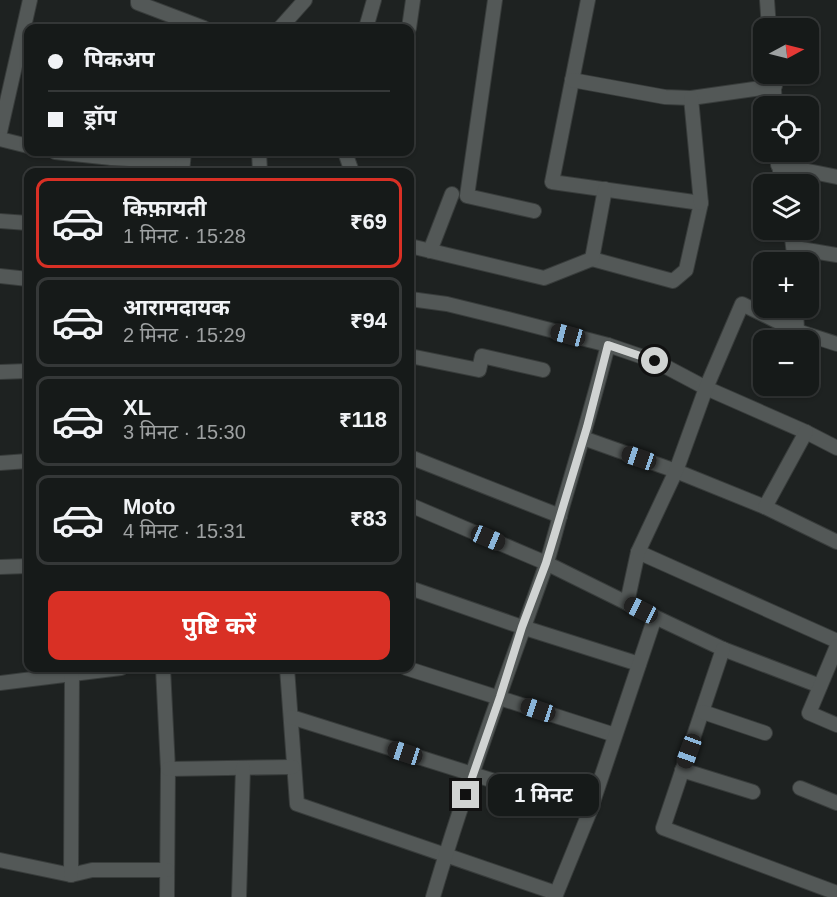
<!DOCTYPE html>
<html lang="hi">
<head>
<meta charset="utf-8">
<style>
  body { margin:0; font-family:Arial,"Noto Sans Devanagari",sans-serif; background:#232726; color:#f1f3f6; height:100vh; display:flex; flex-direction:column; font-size:22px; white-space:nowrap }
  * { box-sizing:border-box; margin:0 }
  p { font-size:20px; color:#9ea1a2 }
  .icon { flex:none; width:33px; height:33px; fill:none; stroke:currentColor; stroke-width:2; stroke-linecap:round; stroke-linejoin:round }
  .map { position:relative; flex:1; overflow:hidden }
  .side { position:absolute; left:24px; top:168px; width:390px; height:504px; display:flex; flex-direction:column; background:#161a19; border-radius:12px; box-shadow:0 2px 4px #0004,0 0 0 2px #353838 }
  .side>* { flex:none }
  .guide { position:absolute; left:24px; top:24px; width:390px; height:132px; border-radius:12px; box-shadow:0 2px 4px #0004,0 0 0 2px #353838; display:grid; align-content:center; height:132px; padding:0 24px; background:#161a19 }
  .needle { width:39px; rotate:83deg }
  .buttons { position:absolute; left:753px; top:18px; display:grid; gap:12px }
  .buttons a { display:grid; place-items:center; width:66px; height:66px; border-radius:12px; background:#161a19; box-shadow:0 2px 4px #0004,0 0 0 2px #353838; font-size:30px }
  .end { position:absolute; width:27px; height:27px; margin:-14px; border:8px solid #d0d3d2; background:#111; box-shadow:0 0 0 3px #111 }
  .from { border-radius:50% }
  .bubble { position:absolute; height:42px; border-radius:12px; background:#161a19; box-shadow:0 2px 4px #0004,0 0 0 2px #353838; font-size:20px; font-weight:700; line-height:42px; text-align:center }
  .car { position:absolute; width:18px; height:36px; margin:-18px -9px; border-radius:8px; box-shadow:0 0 4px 2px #0007; background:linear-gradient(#222 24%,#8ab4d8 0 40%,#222 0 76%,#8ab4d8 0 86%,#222 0) }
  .guide b { display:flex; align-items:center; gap:21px; height:57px; font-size:22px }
  .guide b+b { border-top:2px solid #353838 }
  .guide i { width:15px; height:15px; background:#f1f3f6 }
  ul { padding:10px 0 0; list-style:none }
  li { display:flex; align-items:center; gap:18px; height:90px; margin:0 12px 9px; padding:0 12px; border:3px solid #353838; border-radius:12px }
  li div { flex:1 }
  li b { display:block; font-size:22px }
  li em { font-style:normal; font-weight:700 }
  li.current { border-color:#d93025 }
  li>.icon { width:54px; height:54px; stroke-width:1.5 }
  .primary-button { display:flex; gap:12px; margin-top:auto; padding:12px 24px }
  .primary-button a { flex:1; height:69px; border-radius:12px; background:#d93025; color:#fff; font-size:24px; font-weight:700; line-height:69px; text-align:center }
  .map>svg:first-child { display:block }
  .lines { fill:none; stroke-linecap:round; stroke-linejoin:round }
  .minor-casing { stroke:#383c3b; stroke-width:16 }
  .minor { stroke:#535857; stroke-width:14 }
  .route { stroke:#d0d3d2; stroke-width:8 }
</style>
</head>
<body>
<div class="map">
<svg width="837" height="897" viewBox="0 0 837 897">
  <rect width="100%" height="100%" fill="#1e2221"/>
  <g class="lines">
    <defs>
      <g id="minor">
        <path d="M138,0v3l66,25"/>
        <path d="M495,0l-28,196 67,15"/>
        <path d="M588,0l-36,182 149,21 -15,67 -13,11 -81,-22"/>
        <path d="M767,0l2,28"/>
        <path d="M280,28l25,-28"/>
        <path d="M366,28l8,-28"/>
        <path d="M409,28l4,-28"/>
        <path d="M773,74l2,32"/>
        <path d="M572,80l93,17 26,1 84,-12"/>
        <path d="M691,98l10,105"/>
        <path d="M0,132l30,-132"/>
        <path d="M0,139l28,7"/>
        <path d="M55,152l57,6"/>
        <path d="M113,152l-1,6 70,4"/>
        <path d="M259,152l1,20"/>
        <path d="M345,152l7,20"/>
        <path d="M777,152l5,32"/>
        <path d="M778,165l59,12"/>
        <path d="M182,172l2,-20"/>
        <path d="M0,221l28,2"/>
        <path d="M791,230l4,32"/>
        <path d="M410,246l134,32 48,-19 13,-70"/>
        <path d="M795,248l42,7"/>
        <path d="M430,251l22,-57"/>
        <path d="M0,276l28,3"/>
        <path d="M410,299l37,5 61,15 100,26 47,16 51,27 100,44 31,16"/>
        <path d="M797,331l40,13"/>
        <path d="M410,356l69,14 3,-14 61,14"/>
        <path d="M0,372l28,-1"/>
        <path d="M583,438l93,33 89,36 72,35"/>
        <path d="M410,457l150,59"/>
        <path d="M0,463l28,-2"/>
        <path d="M410,505l136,58 81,40"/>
        <path d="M765,507l41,-75"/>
        <path d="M638,552l199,89"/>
        <path d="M0,567l28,-1"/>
        <path d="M410,588l112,39 117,37"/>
        <path d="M655,617l68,32 97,37"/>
        <path d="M837,646l-28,67 28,12"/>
        <path d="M723,649l-60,179 174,65"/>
        <path d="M163,668l5,101 -1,128"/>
        <path d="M287,668l10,136 259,89"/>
        <path d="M406,668l209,67"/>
        <path d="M0,683l121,-15"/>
        <path d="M703,712l62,21"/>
        <path d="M291,717l299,94"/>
        <path d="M168,769l125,-2"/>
        <path d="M682,770l71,22"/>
        <path d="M800,788l37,15"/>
        <path d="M0,860l71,15 21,-5h75"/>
        <path d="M71,875l1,-200"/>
        <path d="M239,897l4,-129"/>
        <path d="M433,897c33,-112 74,-222 113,-332 6,-19 11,-38 16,-57 16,-54 32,-108 46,-163"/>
        <path d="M555,897l35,-86 65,-194 -28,-14 11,-51 38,-81 30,-83 36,-84 55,27 -1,-23"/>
      </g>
    </defs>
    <!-- minor casing -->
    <use href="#minor" class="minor-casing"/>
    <!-- minor -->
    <use href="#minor" class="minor"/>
  </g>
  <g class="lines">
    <!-- route -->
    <path class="route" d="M466,795l34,-98 22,-70 24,-64 41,-136 21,-82 47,16"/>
  </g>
</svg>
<div class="buttons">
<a><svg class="needle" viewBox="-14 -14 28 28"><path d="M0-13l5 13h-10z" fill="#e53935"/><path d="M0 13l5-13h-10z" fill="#9ea1a2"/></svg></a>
<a><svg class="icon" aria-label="locate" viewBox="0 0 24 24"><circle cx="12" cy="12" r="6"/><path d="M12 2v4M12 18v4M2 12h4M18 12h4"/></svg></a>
<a><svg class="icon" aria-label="layers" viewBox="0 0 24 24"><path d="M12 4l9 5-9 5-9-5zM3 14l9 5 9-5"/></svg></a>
<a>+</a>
<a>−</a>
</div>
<i class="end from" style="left:655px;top:361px"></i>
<i class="end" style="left:466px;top:795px"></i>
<div class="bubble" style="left:488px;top:774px;width:111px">1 मिनट</div>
<i class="car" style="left:568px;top:335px;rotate:285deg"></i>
<i class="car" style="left:639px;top:458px;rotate:289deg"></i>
<i class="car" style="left:488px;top:538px;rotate:113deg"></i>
<i class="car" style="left:641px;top:610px;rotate:297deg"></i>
<i class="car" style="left:538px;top:710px;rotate:288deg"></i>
<i class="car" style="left:689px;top:751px;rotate:200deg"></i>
<i class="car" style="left:405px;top:753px;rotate:288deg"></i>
<div class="guide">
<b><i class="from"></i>पिकअप</b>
<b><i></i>ड्रॉप</b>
</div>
<section class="side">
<ul>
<li class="current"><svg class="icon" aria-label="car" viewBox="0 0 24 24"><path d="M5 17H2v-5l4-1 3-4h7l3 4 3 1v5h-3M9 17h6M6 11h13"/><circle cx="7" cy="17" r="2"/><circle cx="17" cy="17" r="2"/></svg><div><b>किफ़ायती</b><p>1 मिनट · 15:28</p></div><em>₹69</em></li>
<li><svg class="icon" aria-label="car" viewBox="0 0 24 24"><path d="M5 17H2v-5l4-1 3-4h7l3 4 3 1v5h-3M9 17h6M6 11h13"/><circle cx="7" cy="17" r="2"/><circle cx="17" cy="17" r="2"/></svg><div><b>आरामदायक</b><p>2 मिनट · 15:29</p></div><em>₹94</em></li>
<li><svg class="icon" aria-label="car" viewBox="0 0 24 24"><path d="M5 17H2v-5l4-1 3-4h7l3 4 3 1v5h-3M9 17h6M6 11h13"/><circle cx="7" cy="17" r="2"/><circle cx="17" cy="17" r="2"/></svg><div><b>XL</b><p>3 मिनट · 15:30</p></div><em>₹118</em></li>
<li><svg class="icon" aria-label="car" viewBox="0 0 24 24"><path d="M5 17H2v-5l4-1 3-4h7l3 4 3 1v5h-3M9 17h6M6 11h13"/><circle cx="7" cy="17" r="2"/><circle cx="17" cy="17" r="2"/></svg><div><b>Moto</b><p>4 मिनट · 15:31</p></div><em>₹83</em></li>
</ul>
<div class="primary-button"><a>पुष्टि करें</a></div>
</section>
</div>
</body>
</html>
